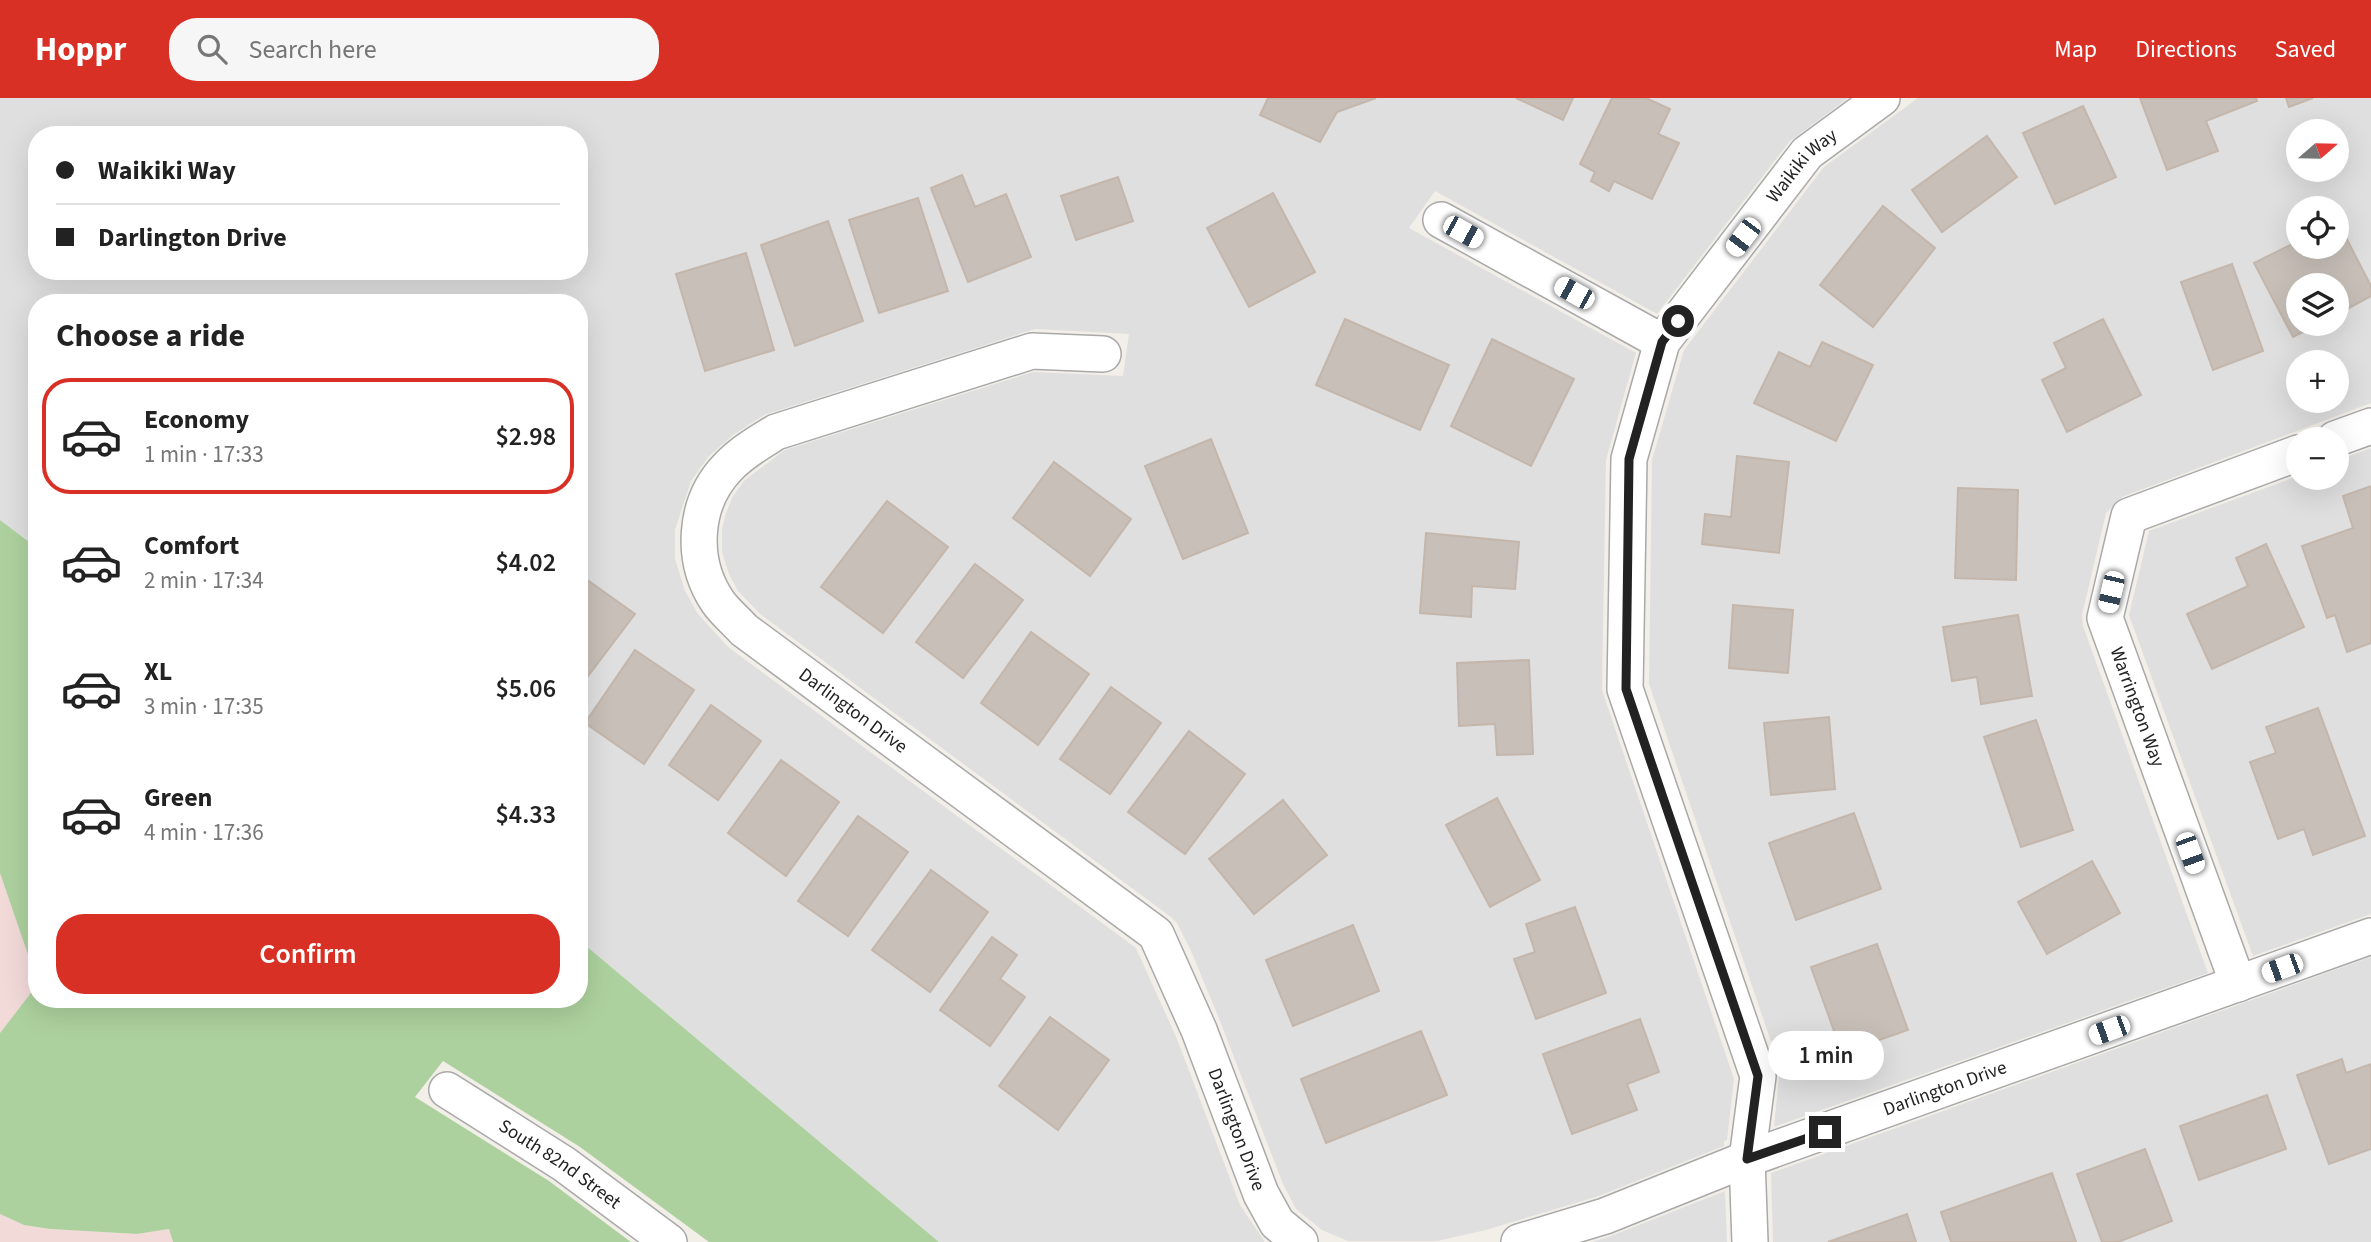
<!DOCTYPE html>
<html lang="en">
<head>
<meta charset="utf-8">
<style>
  body { margin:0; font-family:"Source Sans 3",sans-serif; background:#f6f6f6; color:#222; height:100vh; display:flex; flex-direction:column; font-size:26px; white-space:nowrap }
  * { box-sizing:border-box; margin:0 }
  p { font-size:23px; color:#767676 }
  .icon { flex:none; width:38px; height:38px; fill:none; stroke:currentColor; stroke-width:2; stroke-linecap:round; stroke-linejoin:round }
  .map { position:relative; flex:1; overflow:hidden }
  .panel { position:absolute; left:28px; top:196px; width:560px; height:714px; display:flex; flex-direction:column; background:#fff; border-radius:28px; box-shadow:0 7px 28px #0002 }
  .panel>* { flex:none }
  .hud { position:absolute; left:28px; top:28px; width:560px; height:154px; border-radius:28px; box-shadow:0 7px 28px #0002; display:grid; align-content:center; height:154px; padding:0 28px; background:#fff }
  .needle { width:46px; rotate:70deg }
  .tools { position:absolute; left:2286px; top:21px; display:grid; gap:14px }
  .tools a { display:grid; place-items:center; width:63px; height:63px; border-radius:50%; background:#fff; box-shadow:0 7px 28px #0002; font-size:35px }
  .end { position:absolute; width:32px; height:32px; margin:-16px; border:9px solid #222; background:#fff; box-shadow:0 0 0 4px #fff }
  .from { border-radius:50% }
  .bubble { position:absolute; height:49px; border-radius:24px; background:#fff; box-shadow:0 7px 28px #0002; font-size:23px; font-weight:600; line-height:49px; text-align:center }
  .car { position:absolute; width:21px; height:42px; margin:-21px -10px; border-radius:9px; box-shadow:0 0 5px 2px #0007; background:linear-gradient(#fff 24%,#345 0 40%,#fff 0 76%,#345 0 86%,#fff 0) }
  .hud b { display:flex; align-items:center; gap:24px; height:66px; font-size:26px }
  .hud b+b { border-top:2px solid #e0e0e0 }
  .hud i { width:18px; height:18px; background:#222 }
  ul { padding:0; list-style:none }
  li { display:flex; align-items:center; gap:21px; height:116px; margin:0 14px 10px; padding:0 14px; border:4px solid transparent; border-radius:28px }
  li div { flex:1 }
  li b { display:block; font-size:26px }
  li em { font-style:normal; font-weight:600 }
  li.active { border-color:#d93025 }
  li>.icon { width:63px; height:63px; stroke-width:1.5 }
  h2 { padding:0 28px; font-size:32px; line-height:84px }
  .cta { display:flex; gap:14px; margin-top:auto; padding:14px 28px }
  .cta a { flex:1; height:80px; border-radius:28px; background:#d93025; color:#fff; font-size:28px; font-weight:600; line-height:80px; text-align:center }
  header { display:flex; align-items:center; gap:42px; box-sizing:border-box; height:98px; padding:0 35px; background:#d93025; color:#fff }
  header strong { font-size:33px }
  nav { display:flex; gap:38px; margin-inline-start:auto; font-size:24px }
  .search { width:490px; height:63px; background:#f6f6f6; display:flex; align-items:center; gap:18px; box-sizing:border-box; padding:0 24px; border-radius:28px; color:#767676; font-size:26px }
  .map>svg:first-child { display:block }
  .residential { fill:#e0dfdf; fill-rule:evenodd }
  .commercial { fill:#f2dad9 }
  .forest { fill:#add19e }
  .building { fill:#c7bfb8; stroke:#c4b6ab; stroke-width:2 }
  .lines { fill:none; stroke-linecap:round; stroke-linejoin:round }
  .street-casing { stroke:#a9a9a9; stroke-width:38 }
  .street { stroke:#fff; stroke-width:35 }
  .route { stroke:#222; stroke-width:9 }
  .labels { text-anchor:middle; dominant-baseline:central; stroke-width:7; stroke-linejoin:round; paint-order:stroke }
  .street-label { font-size:19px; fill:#222; stroke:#fff }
</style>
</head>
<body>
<header>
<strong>Hoppr</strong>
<div class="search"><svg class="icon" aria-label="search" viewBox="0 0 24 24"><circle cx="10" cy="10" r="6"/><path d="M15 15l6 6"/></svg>Search here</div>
<nav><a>Map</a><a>Directions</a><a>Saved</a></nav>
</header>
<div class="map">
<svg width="2371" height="1144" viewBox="0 0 2371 1144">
  <rect width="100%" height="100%" fill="#f2efe9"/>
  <!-- residential -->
  <g class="residential">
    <path d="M0,0h1848l-59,44 -132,172 -222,-123 -26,37 227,125 -30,107 -4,230 132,389 -7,61 -3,1v5l-125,50 -113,34 -49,11h-89l-26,-11 -26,-21 -13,-25 -63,-163 -29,-70 -14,-28 -6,-6 -411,-303 -22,-23 -9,-17 -7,-22v-23l4,-16 7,-17 12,-16 40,-30 248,-78 90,4 6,-42 -94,-5 -271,86 -31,20 -24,21 -18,25 -16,49v29l10,32 13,23 30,33 408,301 41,91 63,166 25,37h-326l-360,-302v-637h-542v245l-37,-28zM37,37h542v136h-542z"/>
    <path d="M1918,0h453v305l-249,94 -16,16 -24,102 1,11 125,347 -434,154 6,-59 -131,-384 3,-224 32,-110 140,-183zM2298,33h38v39h-38zM2298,110h38v39h-38zM2298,187h38v39h-38zM2298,264h38v39h-38z"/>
    <path d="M2371,350v466l-118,42 -124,-341 20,-84 149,-55v2h38v-17z"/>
    <path d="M2371,859v285h-598l-2,-69z"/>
    <path d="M1725,1093l2,51h-135l19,-6z"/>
  </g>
  <!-- commercial -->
  <g class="commercial">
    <path d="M0,775l37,108v4l-37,48z"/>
    <path d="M0,1116l24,11 26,4 87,5 32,-5 4,13h-173z"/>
  </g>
  <!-- forest -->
  <g class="forest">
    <path d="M0,422l37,28v433l-37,-108z"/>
    <path d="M579,842l360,302h-230l-129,-95 -137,-86 -28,36 134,84 82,61h-458l-4,-13 -32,5 -87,-5 -26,-4 -24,-11v-181l37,-48v14h542z"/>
  </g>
  <!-- building -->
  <g class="building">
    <path d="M1268,0h108l-39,14 -17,30 -60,-27z"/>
    <path d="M1516,0h57l-10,22z"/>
    <path d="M1612,0h34l24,11 -12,25 21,9 -27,56 -38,-18 -5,10 -18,-10 4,-9 -15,-8z"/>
    <path d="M2140,0h116l1,3 -51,20 12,30 -51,19z"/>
    <path d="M2286,0h27l-24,9z"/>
    <path d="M2083,8l33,71 -61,27 -32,-71z"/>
    <path d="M1987,38l30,41 -75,55 -30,-42z"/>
    <path d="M962,77l13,32 31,-13 25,63 -63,25 -37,-94z"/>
    <path d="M1118,79l15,44 -57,19 -15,-44z"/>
    <path d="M1273,95l42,79 -66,35 -42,-79z"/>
    <path d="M918,100l30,93 -69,22 -30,-93z"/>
    <path d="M1883,108l52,42 -62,79 -53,-42z"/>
    <path d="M2337,122l34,66v10l-35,19v-30h-38v39h21l-26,13 -39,-74 44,-22v6h38z"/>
    <path d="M828,123l35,100 -68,25 -34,-101z"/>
    <path d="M746,155l28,97 -69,21 -29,-97z"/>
    <path d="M2232,166l31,87 -50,19 -32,-88z"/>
    <path d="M1345,221l104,46 -29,65 -104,-45z"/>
    <path d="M2103,221l38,76 -74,37 -25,-52 24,-12 -12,-25z"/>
    <path d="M1492,241l82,40 -43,87 -80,-40z"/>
    <path d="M1822,244l51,23 -37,76 -82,-38 25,-51 31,15z"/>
    <path d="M1211,341l37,94 -65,26 -38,-93z"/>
    <path d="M1737,358l52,6 -10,91 -77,-9 3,-30 26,3z"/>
    <path d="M1054,364l77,57 -41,57 -77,-58z"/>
    <path d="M2371,388v157l-24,9 -12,-37 -8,3 -25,-72 51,-18 -10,-32z"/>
    <path d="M1958,390l60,2 -2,90 -61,-2z"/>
    <path d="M887,403l61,46 -65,86 -62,-46z"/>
    <path d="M1426,435l93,9 -4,47 -43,-3 -1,31 -51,-4z"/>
    <path d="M2266,446l38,83 -92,42 -25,-55 61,-28 -12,-28z"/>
    <path d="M975,466l48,36 -60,78 -47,-36z"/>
    <path d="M579,476l56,40 -56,74z"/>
    <path d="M1733,507l60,5 -5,63 -59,-5z"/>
    <path d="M2018,517l14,81 -51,8 -4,-27 -25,4 -9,-54z"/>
    <path d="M1031,534l58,42 -51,71 -57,-42z"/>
    <path d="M635,552l59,40 -50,74 -59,-41z"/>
    <path d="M1529,562l4,94 -36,1 -2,-31 -36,2 -2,-63z"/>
    <path d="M1111,589l50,36 -51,71 -50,-35z"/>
    <path d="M711,607l50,36 -43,59 -49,-35z"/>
    <path d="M2318,610l47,128 -52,19 -9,-26 -26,10 -28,-77 26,-9 -10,-26z"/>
    <path d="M1829,619l6,72 -64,6 -7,-72z"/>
    <path d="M2036,622l37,110 -52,17 -37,-110z"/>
    <path d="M1189,633l56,43 -60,80 -57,-42z"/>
    <path d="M781,662l58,42 -53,74 -58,-43z"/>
    <path d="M1497,700l43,82 -50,27 -44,-82z"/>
    <path d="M1283,702l44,55 -73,59 -45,-55z"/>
    <path d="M1854,715l27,76 -85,31 -27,-77z"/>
    <path d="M858,718l50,36 -60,84 -50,-35z"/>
    <path d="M2092,763l28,52 -73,41 -29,-52z"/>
    <path d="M931,772l57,42 -58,80 -58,-42z"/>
    <path d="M1575,809l31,86 -70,26 -22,-60 21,-7 -9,-28z"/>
    <path d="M1353,827l26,66 -86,35 -27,-66z"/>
    <path d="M992,839l25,18 -17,24 25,18 -35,49 -50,-36z"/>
    <path d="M1877,846l31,86 -66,23 -31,-86z"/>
    <path d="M1050,919l59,43 -51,70 -59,-44z"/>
    <path d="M1640,921l19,53 -32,12 10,26 -65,24 -29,-80z"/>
    <path d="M1421,933l26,64 -121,48 -25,-64z"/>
    <path d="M2342,961l4,14 25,-9v85l-42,15 -32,-89z"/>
    <path d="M2267,997l19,54 -87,31 -19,-54z"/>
    <path d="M2145,1051l27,72 -54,21h-16l-25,-68z"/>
    <path d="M2052,1075l24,69h-125l-10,-30z"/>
    <path d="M1907,1116l9,28h-88z"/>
  </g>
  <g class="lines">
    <defs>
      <g id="street">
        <path d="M1441,122l221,122"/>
        <path id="s1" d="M1103,256l-71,-3 -256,81c-16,10 -34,20 -48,35 -35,36 -38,94 -10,135 7,10 18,19 26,28l412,304 43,96 62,164 16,29 23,19"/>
        <path d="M2335,341l36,-13"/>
        <path d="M2238,886l-133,-366 24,-102 169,-63"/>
        <path id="s2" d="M447,992l117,74 105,78"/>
        <path id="s3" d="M1519,1144l86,-26 142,-57 624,-223"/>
        <path id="s4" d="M1750,1144l-3,-83 11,-83 -133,-387 4,-230 33,-117 145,-189 75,-55"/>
      </g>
    </defs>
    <!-- street casing -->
    <use href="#street" class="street-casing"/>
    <!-- street -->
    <use href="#street" class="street"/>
  </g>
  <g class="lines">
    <!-- route -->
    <path class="route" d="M1678,223l-16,21 -33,117 -3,230 132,387 -11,83 78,-27"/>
  </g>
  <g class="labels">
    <!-- street labels -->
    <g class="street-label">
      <text stroke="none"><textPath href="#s4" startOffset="1153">Waikiki Way</textPath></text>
      <text transform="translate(2137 609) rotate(70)">Warrington Way</text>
      <text stroke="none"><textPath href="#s1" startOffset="719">Darlington Drive</textPath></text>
      <text stroke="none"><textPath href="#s3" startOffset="453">Darlington Drive</textPath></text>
      <text stroke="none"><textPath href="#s1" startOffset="1307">Darlington Drive</textPath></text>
      <text stroke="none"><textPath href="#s2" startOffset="135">South 82nd Street</textPath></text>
    </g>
  </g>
</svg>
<div class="tools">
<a><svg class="needle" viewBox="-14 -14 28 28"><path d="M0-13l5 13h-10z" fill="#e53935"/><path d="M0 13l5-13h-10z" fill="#767676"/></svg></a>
<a><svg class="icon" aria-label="locate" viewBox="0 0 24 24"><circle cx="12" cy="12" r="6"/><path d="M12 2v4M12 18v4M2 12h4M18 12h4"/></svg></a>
<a><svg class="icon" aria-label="layers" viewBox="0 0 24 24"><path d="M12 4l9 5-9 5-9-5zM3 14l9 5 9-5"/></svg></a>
<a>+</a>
<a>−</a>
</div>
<i class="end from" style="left:1678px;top:223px"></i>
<i class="end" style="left:1825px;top:1034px"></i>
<div class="bubble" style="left:1768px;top:933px;width:116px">1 min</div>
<i class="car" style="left:1463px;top:134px;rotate:119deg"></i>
<i class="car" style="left:1743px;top:139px;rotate:217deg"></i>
<i class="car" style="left:1574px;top:195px;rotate:299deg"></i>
<i class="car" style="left:2111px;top:494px;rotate:193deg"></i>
<i class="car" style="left:2190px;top:755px;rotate:160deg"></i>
<i class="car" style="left:2282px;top:870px;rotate:250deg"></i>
<i class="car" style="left:2109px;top:932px;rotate:250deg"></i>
<div class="hud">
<b><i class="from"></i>Waikiki Way</b>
<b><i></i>Darlington Drive</b>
</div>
<section class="panel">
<h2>Choose a ride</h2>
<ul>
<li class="active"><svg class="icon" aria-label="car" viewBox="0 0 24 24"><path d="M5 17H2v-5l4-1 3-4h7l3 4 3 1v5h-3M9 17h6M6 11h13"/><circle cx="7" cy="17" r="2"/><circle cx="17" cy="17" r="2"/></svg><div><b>Economy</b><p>1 min · 17:33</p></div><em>$2.98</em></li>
<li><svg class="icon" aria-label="car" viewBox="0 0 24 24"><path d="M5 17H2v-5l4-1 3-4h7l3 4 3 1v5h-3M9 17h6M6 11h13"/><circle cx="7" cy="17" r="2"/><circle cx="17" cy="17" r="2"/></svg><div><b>Comfort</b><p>2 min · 17:34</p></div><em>$4.02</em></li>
<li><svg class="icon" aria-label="car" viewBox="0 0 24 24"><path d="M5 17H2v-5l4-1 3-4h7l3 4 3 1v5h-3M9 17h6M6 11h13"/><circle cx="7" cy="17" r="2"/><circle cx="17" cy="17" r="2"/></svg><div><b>XL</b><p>3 min · 17:35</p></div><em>$5.06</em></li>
<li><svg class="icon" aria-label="car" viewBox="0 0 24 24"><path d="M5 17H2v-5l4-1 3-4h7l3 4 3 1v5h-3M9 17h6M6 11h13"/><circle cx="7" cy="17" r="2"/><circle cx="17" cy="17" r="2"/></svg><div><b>Green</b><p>4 min · 17:36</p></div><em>$4.33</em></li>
</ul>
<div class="cta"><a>Confirm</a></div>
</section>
</div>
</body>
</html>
